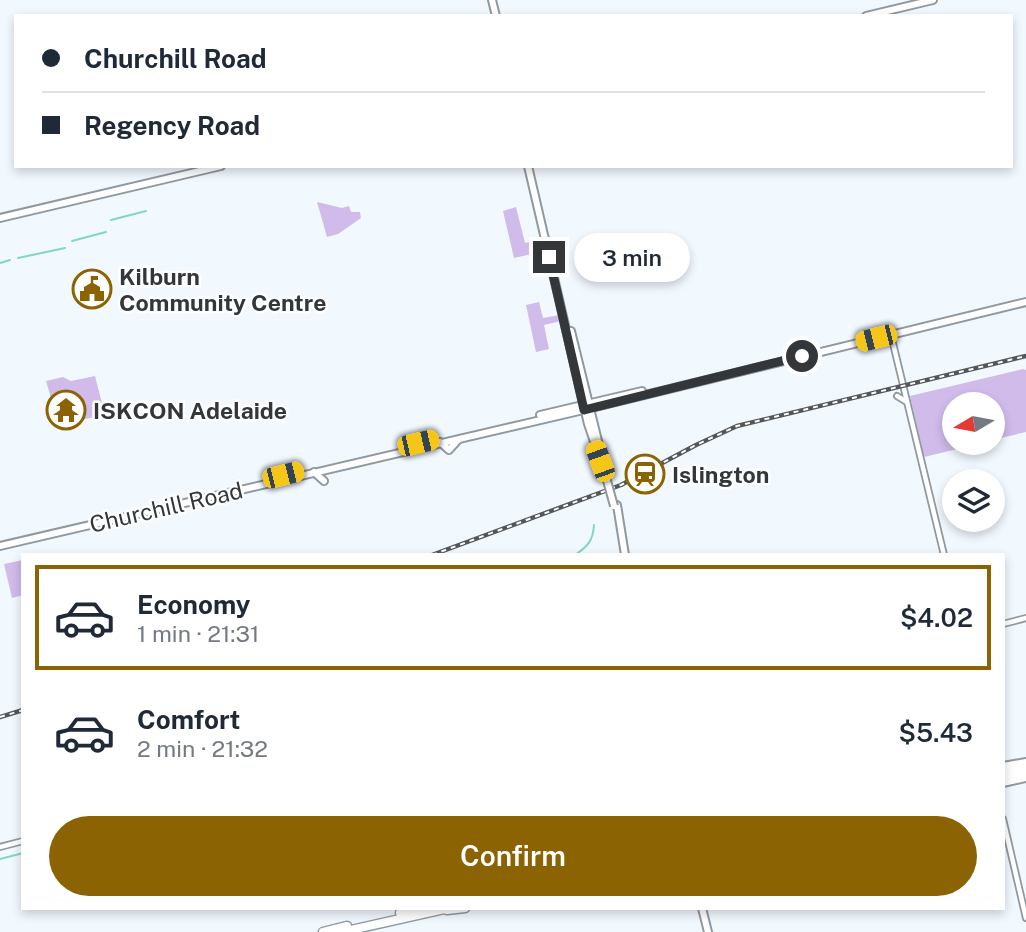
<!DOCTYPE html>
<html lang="en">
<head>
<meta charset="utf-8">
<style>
  body { margin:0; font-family:"Public Sans",sans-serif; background:#f6f6f7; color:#1f2937; height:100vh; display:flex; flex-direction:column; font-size:26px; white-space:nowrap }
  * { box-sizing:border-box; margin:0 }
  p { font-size:23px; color:#747a83 }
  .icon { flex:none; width:38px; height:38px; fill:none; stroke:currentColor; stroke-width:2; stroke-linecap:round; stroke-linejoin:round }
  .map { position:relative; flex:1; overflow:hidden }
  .panel { position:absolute; left:21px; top:553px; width:984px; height:357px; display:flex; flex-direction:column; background:#fff; border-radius:0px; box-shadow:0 4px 10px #0003 }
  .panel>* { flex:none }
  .guide { position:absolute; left:14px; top:14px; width:999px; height:154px; border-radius:0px; box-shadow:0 4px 10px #0003; display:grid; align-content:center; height:154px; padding:0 28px; background:#fff }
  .needle { width:46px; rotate:260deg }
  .controls { position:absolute; left:942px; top:392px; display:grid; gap:14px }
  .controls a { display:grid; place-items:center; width:63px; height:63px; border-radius:50%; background:#fff; box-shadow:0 4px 10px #0003; font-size:35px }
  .end { position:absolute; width:32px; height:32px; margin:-16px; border:9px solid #333739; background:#fff; box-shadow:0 0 0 4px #fff }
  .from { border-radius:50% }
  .bubble { position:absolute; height:49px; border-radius:24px; background:#fff; box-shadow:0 4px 10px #0003; font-size:23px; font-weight:600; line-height:49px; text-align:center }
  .car { position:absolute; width:21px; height:42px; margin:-21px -10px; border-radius:9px; box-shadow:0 0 5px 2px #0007; background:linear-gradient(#f5c518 24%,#345 0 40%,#f5c518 0 76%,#345 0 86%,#f5c518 0) }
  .guide b { display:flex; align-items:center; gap:24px; height:66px; font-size:26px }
  .guide b+b { border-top:2px solid #e0e1e3 }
  .guide i { width:18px; height:18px; background:#1f2937 }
  ul { padding:12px 0 0; list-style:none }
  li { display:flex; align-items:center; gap:21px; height:105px; margin:0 14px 10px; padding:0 14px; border:4px solid transparent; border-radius:0px }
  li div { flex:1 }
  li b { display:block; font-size:26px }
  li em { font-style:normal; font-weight:600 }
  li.selected { border-color:#8b6303 }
  li>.icon { width:63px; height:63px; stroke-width:1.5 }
  .cta { display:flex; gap:14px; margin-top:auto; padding:14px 28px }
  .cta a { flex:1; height:80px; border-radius:42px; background:#8b6303; color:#fff; font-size:28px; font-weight:600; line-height:80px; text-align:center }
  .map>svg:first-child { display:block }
  .green { fill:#d0bbeb }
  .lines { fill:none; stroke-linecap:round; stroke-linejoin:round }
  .stream { stroke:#80d7c2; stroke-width:2 }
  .minor-casing { stroke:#90999f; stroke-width:8 }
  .major-casing { stroke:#90999f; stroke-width:10 }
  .highway-casing { stroke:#90999f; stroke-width:11 }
  .minor { stroke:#fff; stroke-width:4.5 }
  .major { stroke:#fff; stroke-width:6 }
  .highway { stroke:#fff; stroke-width:8 }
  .rail-casing { stroke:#53575a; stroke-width:4.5 }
  .rail { stroke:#fff; stroke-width:2; stroke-dasharray:5; stroke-linecap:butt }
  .major-bridge-casing { stroke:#90999f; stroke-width:10; stroke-linecap:butt }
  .major-bridge { stroke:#fff; stroke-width:6 }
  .route { stroke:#333739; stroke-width:9 }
  .labels { text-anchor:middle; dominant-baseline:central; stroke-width:5; stroke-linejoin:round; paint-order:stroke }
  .poi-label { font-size:23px; font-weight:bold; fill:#333739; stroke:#fff; text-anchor:start }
  .street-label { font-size:23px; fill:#333739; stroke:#fff }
</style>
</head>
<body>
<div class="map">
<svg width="1026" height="932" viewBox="0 0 1026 932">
  <rect width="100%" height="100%" fill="#f1f8fe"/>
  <!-- green -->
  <g class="green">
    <path d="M317,202l25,6 7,-2 2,6h9l1,6 -23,16 -11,3z"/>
    <path d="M516,207l9,36 17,-4 3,12 -31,7 -11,-47z"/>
    <path d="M539,302l4,16 17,-3 1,6 -17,4 5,24 -13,3 -10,-47z"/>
    <path d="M1023,369l3,1v62l-34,8v-36h-38v39h28l-58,14 -14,-61z"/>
    <path d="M95,376l10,39 -25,5 -6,-27 -23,5 -5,-17 17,-4 8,4z"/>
    <path d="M23,560v35l-11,3 -8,-34z"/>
  </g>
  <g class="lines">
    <!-- stream -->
    <g class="stream">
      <path d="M111,220l35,-9"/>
      <path d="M72,241l34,-9"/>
      <path d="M18,258l47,-10"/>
      <path d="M0,263l10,-3"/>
      <path d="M575,555c13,-9 18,-14 19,-30"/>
      <path d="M0,859l23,-6"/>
    </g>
    <defs>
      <g id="minor">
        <path d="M891,335l53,220"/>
        <path d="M897,396l10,6"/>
        <path d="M1003,624l23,-6"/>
        <path d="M1003,819l23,99"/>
        <path d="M0,847l23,-6"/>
      </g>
      <g id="major">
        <path d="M492,0l4,16"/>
        <path d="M866,16l67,-16"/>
        <path d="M528,166l60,258 18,53"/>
        <path d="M0,218l221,-52"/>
        <path d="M571,331l30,122"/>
        <path d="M540,415l102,-24"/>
        <path d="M440,442l9,8 9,-10"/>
        <path d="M314,472l10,9"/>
        <path d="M617,505l8,50"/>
        <path d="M0,546l575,-134 451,-110"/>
        <path d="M1003,766l23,-4"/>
        <path d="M1003,783l23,-5"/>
        <path d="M702,908l6,24"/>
      </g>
      <g id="highway">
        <path d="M1003,771l23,-4"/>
        <path d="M1003,777l23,-4"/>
        <path d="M447,910l18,-2"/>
        <path d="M400,913l20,-5"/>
        <path d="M323,932l24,-6"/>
        <path d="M342,932l107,-24"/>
      </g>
    </defs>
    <!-- minor casing -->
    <use href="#minor" class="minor-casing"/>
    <!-- major casing -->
    <use href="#major" class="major-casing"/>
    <!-- highway casing -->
    <use href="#highway" class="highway-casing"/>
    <!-- minor -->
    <use href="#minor" class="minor"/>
    <!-- major -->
    <use href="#major" class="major"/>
    <!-- highway -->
    <use href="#highway" class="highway"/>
    <defs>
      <g id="rail">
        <path d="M432,555l189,-70 75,-40 41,-19 289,-70"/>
        <path d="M0,717l23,-7"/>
      </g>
    </defs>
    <!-- rail casing -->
    <use href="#rail" class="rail-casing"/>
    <!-- rail -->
    <use href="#rail" class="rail"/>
    <defs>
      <path id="major-bridge" d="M606,477l8,29"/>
    </defs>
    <!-- major-bridge casing -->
    <use href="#major-bridge" class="major-bridge-casing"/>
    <!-- major-bridge -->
    <use href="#major-bridge" class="major-bridge"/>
  </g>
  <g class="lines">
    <!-- route -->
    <path class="route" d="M549,257l35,153 218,-54"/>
  </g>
  <!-- icons -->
  <defs>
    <symbol id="civic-ring" viewBox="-11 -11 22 22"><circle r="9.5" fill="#fff" stroke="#8b6303" stroke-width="1.5"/><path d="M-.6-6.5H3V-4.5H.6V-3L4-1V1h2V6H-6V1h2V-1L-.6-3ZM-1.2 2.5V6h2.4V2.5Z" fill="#8b6303"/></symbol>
    <symbol id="temple-ring" viewBox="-11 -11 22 22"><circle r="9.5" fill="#fff" stroke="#8b6303" stroke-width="1.5"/><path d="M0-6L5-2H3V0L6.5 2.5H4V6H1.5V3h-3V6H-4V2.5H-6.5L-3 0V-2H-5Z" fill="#8b6303"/></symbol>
    <symbol id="station-ring" viewBox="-11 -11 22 22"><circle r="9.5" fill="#fff" stroke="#8b6303" stroke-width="1.5"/><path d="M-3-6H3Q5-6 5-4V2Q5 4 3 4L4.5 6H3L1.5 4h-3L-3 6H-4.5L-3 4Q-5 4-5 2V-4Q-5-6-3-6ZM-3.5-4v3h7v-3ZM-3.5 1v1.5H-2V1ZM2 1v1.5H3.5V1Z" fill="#8b6303"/></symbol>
  </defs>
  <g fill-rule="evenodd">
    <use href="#civic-ring" x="70" y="267" width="44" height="44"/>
    <use href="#temple-ring" x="44" y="388" width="44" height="44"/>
    <use href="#station-ring" x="623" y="452" width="44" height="44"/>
  </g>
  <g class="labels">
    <!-- poi labels -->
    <g class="poi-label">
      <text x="119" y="276">Kilburn<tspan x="119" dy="26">Community Centre</tspan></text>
      <text x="93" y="410">ISKCON Adelaide</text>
      <text x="672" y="474">Islington</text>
    </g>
    <!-- street labels -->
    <g class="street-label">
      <text transform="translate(166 507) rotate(-13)">Churchill Road</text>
    </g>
  </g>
</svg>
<div class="controls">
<a><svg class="needle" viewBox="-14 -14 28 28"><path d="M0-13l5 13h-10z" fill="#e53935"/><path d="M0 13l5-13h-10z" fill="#747a83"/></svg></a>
<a><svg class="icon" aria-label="layers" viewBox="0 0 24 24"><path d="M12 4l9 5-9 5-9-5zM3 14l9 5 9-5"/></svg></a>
</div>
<i class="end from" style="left:802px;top:356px"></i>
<i class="end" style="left:549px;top:257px"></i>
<div class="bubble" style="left:574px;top:233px;width:116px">3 min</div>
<i class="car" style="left:876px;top:338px;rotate:256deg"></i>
<i class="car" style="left:418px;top:443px;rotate:77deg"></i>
<i class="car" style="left:600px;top:461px;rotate:340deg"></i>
<i class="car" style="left:283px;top:475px;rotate:76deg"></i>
<div class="guide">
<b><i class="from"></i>Churchill Road</b>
<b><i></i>Regency Road</b>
</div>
<section class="panel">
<ul>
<li class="selected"><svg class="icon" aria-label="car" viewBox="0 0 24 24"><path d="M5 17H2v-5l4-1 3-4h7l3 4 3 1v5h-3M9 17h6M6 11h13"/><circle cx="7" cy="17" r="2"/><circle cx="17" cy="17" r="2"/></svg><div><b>Economy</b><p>1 min · 21:31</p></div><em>$4.02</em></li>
<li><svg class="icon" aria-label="car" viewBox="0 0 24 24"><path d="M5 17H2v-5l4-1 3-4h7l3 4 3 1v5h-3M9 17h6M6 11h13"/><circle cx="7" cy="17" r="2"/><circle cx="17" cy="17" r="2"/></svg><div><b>Comfort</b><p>2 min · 21:32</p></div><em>$5.43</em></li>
</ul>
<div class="cta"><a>Confirm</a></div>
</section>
</div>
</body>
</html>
